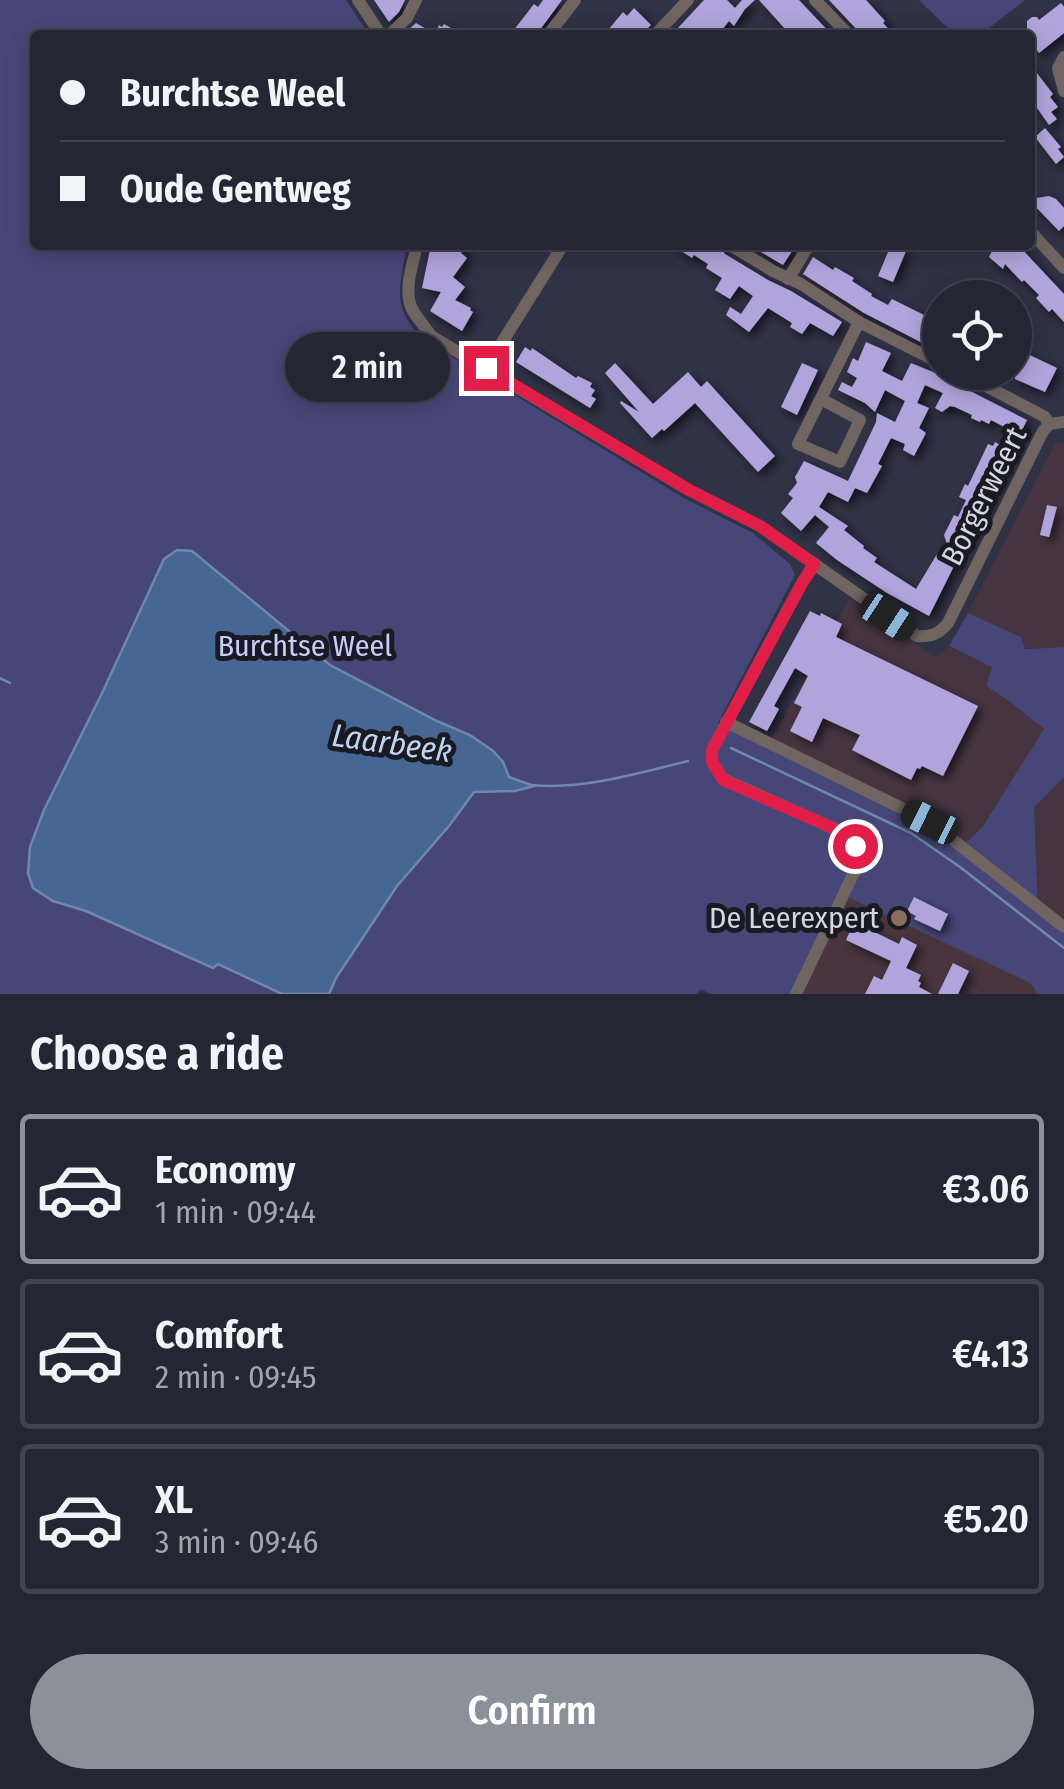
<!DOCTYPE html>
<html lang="en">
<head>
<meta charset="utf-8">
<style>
  body { margin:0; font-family:"Fira Sans Condensed",sans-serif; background:#303240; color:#f1f3f6; height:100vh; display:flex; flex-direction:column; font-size:38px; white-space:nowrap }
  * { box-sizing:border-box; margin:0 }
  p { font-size:32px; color:#a3a5ac }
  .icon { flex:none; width:55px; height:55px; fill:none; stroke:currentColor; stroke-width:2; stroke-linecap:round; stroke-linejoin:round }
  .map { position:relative; height:994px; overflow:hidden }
  .details { display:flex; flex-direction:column; background:#242634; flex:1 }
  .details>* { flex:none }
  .hud { position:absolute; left:30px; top:30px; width:1005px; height:220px; border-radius:10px; box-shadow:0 5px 25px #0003,0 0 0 2px #41434f; display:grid; align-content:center; height:220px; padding:0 30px; background:#242634 }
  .buttons { position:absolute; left:922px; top:280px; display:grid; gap:20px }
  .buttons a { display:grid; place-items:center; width:110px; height:110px; border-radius:50%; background:#242634; box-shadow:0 5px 25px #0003,0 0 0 2px #41434f; font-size:50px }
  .end { position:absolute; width:45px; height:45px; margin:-22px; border:12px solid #e11d48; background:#fff; box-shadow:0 0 0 5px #fff }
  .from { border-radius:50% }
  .bubble { position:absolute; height:70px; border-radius:35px; background:#242634; box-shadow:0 5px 25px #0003,0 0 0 2px #41434f; font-size:32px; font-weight:600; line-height:70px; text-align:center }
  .car { position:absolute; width:30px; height:60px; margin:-30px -15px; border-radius:12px; box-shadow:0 0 8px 2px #0007; background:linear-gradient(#222 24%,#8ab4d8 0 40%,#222 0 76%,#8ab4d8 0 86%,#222 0) }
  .hud b { display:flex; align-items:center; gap:35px; height:95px; font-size:38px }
  .hud b+b { border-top:2px solid #41434f }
  .hud i { width:25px; height:25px; background:#f1f3f6 }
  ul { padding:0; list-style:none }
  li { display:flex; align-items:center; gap:30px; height:150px; margin:0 20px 15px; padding:0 10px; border:5px solid #41434f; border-radius:10px }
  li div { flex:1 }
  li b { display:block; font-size:38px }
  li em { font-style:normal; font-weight:600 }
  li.selected { border-color:#8c9099 }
  li>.icon { width:90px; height:90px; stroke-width:1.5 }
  h2 { padding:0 30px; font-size:45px; line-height:120px }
  .primary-button { display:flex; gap:20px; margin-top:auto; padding:20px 30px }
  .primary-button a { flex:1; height:115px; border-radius:60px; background:#8c9099; color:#fff; font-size:40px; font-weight:600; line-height:115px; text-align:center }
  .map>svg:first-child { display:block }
  .industrial { fill:#463541 }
  .education { fill:#48353d }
  .green { fill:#464778 }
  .water { fill:#466693; stroke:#7188ab; stroke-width:2.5 }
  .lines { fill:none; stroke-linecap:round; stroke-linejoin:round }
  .stream { stroke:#7188ab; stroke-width:2.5 }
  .building { fill:#b1a4dc; fill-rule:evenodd; filter:url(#shadow) }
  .minor { stroke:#706561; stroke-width:12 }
  .route { stroke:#e11d48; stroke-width:12 }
  .education-dot { fill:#8d6e63; stroke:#1a1a23; stroke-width:4 }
  .labels { text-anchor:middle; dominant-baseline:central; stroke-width:10; stroke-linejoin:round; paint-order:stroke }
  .street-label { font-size:30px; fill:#d5d6e2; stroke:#1a1a23 }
  .park-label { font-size:30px; fill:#c9cdfd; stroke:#1a1a23 }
  .poi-label { font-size:30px; fill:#d5d6e2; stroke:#1a1a23; text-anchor:end }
  .water-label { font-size:32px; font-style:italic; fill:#c1d5f1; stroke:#1a1a23 }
</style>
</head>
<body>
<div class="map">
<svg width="1064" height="994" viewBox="0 0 1064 994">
  <defs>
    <filter id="shadow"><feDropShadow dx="4.5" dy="4.5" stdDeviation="5" flood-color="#0009"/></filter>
  </defs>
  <rect width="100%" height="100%" fill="#303245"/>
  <!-- industrial -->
  <g class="industrial">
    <path d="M1056,442l8,2v203l-40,2 -3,-12 -53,-24z"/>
    <path d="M849,599l86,58 14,-10 43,20 -6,19 23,15 36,28 -62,97 -24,25 -193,-103z"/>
    <path d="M1064,777v150l-26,-21 -4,-100z"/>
  </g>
  <!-- education -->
  <path class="education" d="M857,866l207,128h-268z"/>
  <!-- green -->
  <g class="green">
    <path d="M0,0h346l23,35h-334v210h372c-7,42 -17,62 17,95l258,157 71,36 37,31 5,11 -77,148 209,103 32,24 24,-24 61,-97 -35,-28 -23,-15 6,-19 -43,-21 19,-33 53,24 4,12 39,-2v130l-30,30 4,99 26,21v67h-28l-2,-7 -6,-5 -185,-87 -47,99h-85l-11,-5 -3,5h-697z"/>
    <path d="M919,0h106l-45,35h-25z"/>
  </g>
  <!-- water -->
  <path class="water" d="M177,550l15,1 138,114 107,56 33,14 23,16 10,11 6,15 25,9 -19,5 -41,1 -25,34 -52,60 -61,92 -7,16h-47l-64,-30 -5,4 -127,-57 -33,-10 -20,-13 -5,-15 2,-26 14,-37 60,-121 60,-130z"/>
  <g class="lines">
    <!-- stream -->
    <g class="stream">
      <path d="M0,678l10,5"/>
      <path d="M731,748l180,85 49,34 104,81"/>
      <path d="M532,785c50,5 108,-12 156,-24"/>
    </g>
  </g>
  <!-- building -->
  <g class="building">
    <path d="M374,0h31l-6,12 -10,10z"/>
    <path d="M543,0h19l-26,35h-26l24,-31 4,3z"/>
    <path d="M704,0h23l8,8 7,-8h13l-10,9 -11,17 -5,-5 -11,14h-34l-7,-6z"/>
    <path d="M759,0h40l33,35h-51l5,-5z"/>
    <path d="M829,0h37l19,21 -2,2 11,12h-32z"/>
    <path d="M1061,3l3,4v26l-25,20 -9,-12v-6h-13l10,-7v-7l5,-4h5l2,3z"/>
    <path d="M634,8l17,17 -10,10h-37l19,-23 4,4z"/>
    <path d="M416,23l19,11 4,-9 3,2 2,-3 19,11h-54l-1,-5z"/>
    <path d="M1030,64l23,30 -3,3 8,10 -7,5 6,7 -8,6 -19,-27z"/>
    <path d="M1045,128l16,19 -3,2 6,8 -8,7 -21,-27z"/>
    <path d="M1049,196l7,3 8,9v18l-5,5 -29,-30v-2z"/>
    <path d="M431,245h34l-4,8 6,5 -14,19 12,10 -10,13 16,8 -1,2 3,2 -11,19 -32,-20 11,-19 -19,-4z"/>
    <path d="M672,245h46l7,9 43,26 23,11 51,31 -9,14 -23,-13 -8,11 -12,-7 2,-4 -24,-15 -19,24 -23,-17 4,-8 11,7 12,-18 -14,-10 -9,13 -15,-9 7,-12 -16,-10 2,-4 -14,-9 -2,3z"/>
    <path d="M749,245h47l-13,20z"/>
    <path d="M891,245l15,6 -13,31 -15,-6z"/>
    <path d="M995,245h23l46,49v28l-12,-13 -3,3 -13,-14 3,-3 -15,-15 -2,2 -17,-18 -2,5 -14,-12z"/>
    <path d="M813,257l20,13 2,-3 19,11 -2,3 20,13 -1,2 17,9 4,-6 40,20 2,-3 6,4v32l-76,-39 -61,-39z"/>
    <path d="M866,342l25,11 -9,18 20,10 9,-18 22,9 94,48 -98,196 -42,-23 -50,-33 -21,-17 13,-16 -14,-12 -14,16 -20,-18 12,-15 -5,-4 9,-11 -2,-6 9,-16 44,20 28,-59 1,-9 18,9 10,-21 -20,-11 -10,22 -10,-9 -27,-13 4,-8 10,5 5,-9 -10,-6 6,-14 5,3zM925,385l18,8 -8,15 7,4 8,-6 5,1 17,8 -1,3 9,4 1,-2 8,4 2,-4 19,10 -8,16 -7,-4 -2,4 -5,-2 -20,42 -3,-2 -6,13 7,3 -8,17 -4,-2 -10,20 6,19 -10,-5 -24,40 -42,-27 3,-4 -14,-10 1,-2 -20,-16 4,-4 -29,-19 9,-15 20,10 7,-14 12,5 15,-27 -4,-2 13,-26 14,6 -2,6 11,6 12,-23 -7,-5 10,-20 -12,-5z"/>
    <path d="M525,347l6,4 1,-3 44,30 2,-2 14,7 -2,4 5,3 -4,6 5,3 -6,9 -74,-46z"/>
    <path d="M1015,348l42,20 -12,24 -30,-13z"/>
    <path d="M615,363l38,41 35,-32 13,15 6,-6 68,75 -17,16 -63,-69 -31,28 -2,-2 -10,9 -32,-35 1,-2 18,11 -34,-39z"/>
    <path d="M802,363l16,7 -21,45 -16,-8z"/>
    <path d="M1047,505l10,2 -8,30 -9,-2z"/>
    <path d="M810,611l10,5 1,-3 21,11 -6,13 142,69 -35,70 -21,-10 -2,3 -3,-1 -6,12 -59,-30 8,-15 -37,-17 -11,24 -22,-11 12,-24 -8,-4 14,-27 -13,-8 -21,38 5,3 -12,22 -18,-9z"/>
    <path d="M914,897l34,17 -8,17 -26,-12 2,-3 -9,-5z"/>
    <path d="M854,922l45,22 3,-7 15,8 -11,23 15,7 -3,6 3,2 -2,4 13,7h-67l9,-18 8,4 9,-19 -45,-21z"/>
    <path d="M953,963l16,8 -11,23h-20z"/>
  </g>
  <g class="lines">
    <!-- minor -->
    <g class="minor">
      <path d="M358,0l23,35"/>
      <path d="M815,0l34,35"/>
      <path d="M389,35l18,-17 9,-18"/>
      <path d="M548,35l27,-35"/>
      <path d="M655,35l33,-35"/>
      <path d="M1064,57l-6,11 6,23"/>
      <path d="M1030,231l34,37"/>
      <path d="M417,245c-4,19 -14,45 -5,64 5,9 13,18 19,27l258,154 71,36 157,110c14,1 22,-2 31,-13l94,-190 7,-9"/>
      <path d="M730,245l43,26 28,13 58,38 81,41"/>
      <path d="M788,279l21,-34"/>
      <path d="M486,368l77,-123"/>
      <path d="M959,372l75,39 11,6 4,7"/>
      <path d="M821,399l39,21 -20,42 -42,-18 61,-122"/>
      <path d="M1049,424l15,-2"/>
      <path d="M726,722l204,100 134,105"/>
      <path d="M796,994l61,-128c2,-14 -2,-24 -13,-33l-121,-54 -11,-17v-12l90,-167 13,-19"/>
    </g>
  </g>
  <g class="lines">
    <!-- route -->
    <path class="route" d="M486,368l203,122 71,36 54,38 -12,19 -90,167v12l11,18 121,53 11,13"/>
  </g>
  <!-- markers -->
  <circle class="education-dot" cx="899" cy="918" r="10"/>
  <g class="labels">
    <!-- street labels -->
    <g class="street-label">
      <text transform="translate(984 496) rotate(-63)">Borgerweert</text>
    </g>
    <!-- park labels -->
    <g class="park-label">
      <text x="305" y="646">Burchtse Weel</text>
    </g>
    <!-- poi labels -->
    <g class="poi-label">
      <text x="879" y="918">De Leerexpert</text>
    </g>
    <!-- water labels -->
    <g class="water-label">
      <text transform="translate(392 743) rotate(8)">Laarbeek</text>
    </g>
  </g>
</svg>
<div class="buttons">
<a><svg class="icon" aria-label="locate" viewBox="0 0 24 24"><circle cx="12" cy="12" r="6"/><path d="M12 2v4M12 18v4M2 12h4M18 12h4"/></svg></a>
</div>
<i class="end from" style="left:855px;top:846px"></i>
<i class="end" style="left:486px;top:368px"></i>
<div class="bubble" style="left:285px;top:332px;width:165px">2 min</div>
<i class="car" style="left:888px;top:617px;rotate:123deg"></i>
<i class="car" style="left:930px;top:822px;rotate:296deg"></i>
<div class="hud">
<b><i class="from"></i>Burchtse Weel</b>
<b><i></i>Oude Gentweg</b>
</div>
</div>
<section class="details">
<h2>Choose a ride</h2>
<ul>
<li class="selected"><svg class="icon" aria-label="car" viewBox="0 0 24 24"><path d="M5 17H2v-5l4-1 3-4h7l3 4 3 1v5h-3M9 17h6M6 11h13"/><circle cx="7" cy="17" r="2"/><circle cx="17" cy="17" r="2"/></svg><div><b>Economy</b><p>1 min · 09:44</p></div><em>€3.06</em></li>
<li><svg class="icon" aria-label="car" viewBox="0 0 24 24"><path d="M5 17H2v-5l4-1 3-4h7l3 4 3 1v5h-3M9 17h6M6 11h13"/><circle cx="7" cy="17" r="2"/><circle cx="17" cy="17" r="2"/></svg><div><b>Comfort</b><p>2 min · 09:45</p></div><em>€4.13</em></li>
<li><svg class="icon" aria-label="car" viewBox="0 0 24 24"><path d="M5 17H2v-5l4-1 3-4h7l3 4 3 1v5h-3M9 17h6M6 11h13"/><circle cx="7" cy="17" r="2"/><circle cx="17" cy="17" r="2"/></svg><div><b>XL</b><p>3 min · 09:46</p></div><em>€5.20</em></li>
</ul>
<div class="primary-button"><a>Confirm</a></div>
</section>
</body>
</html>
